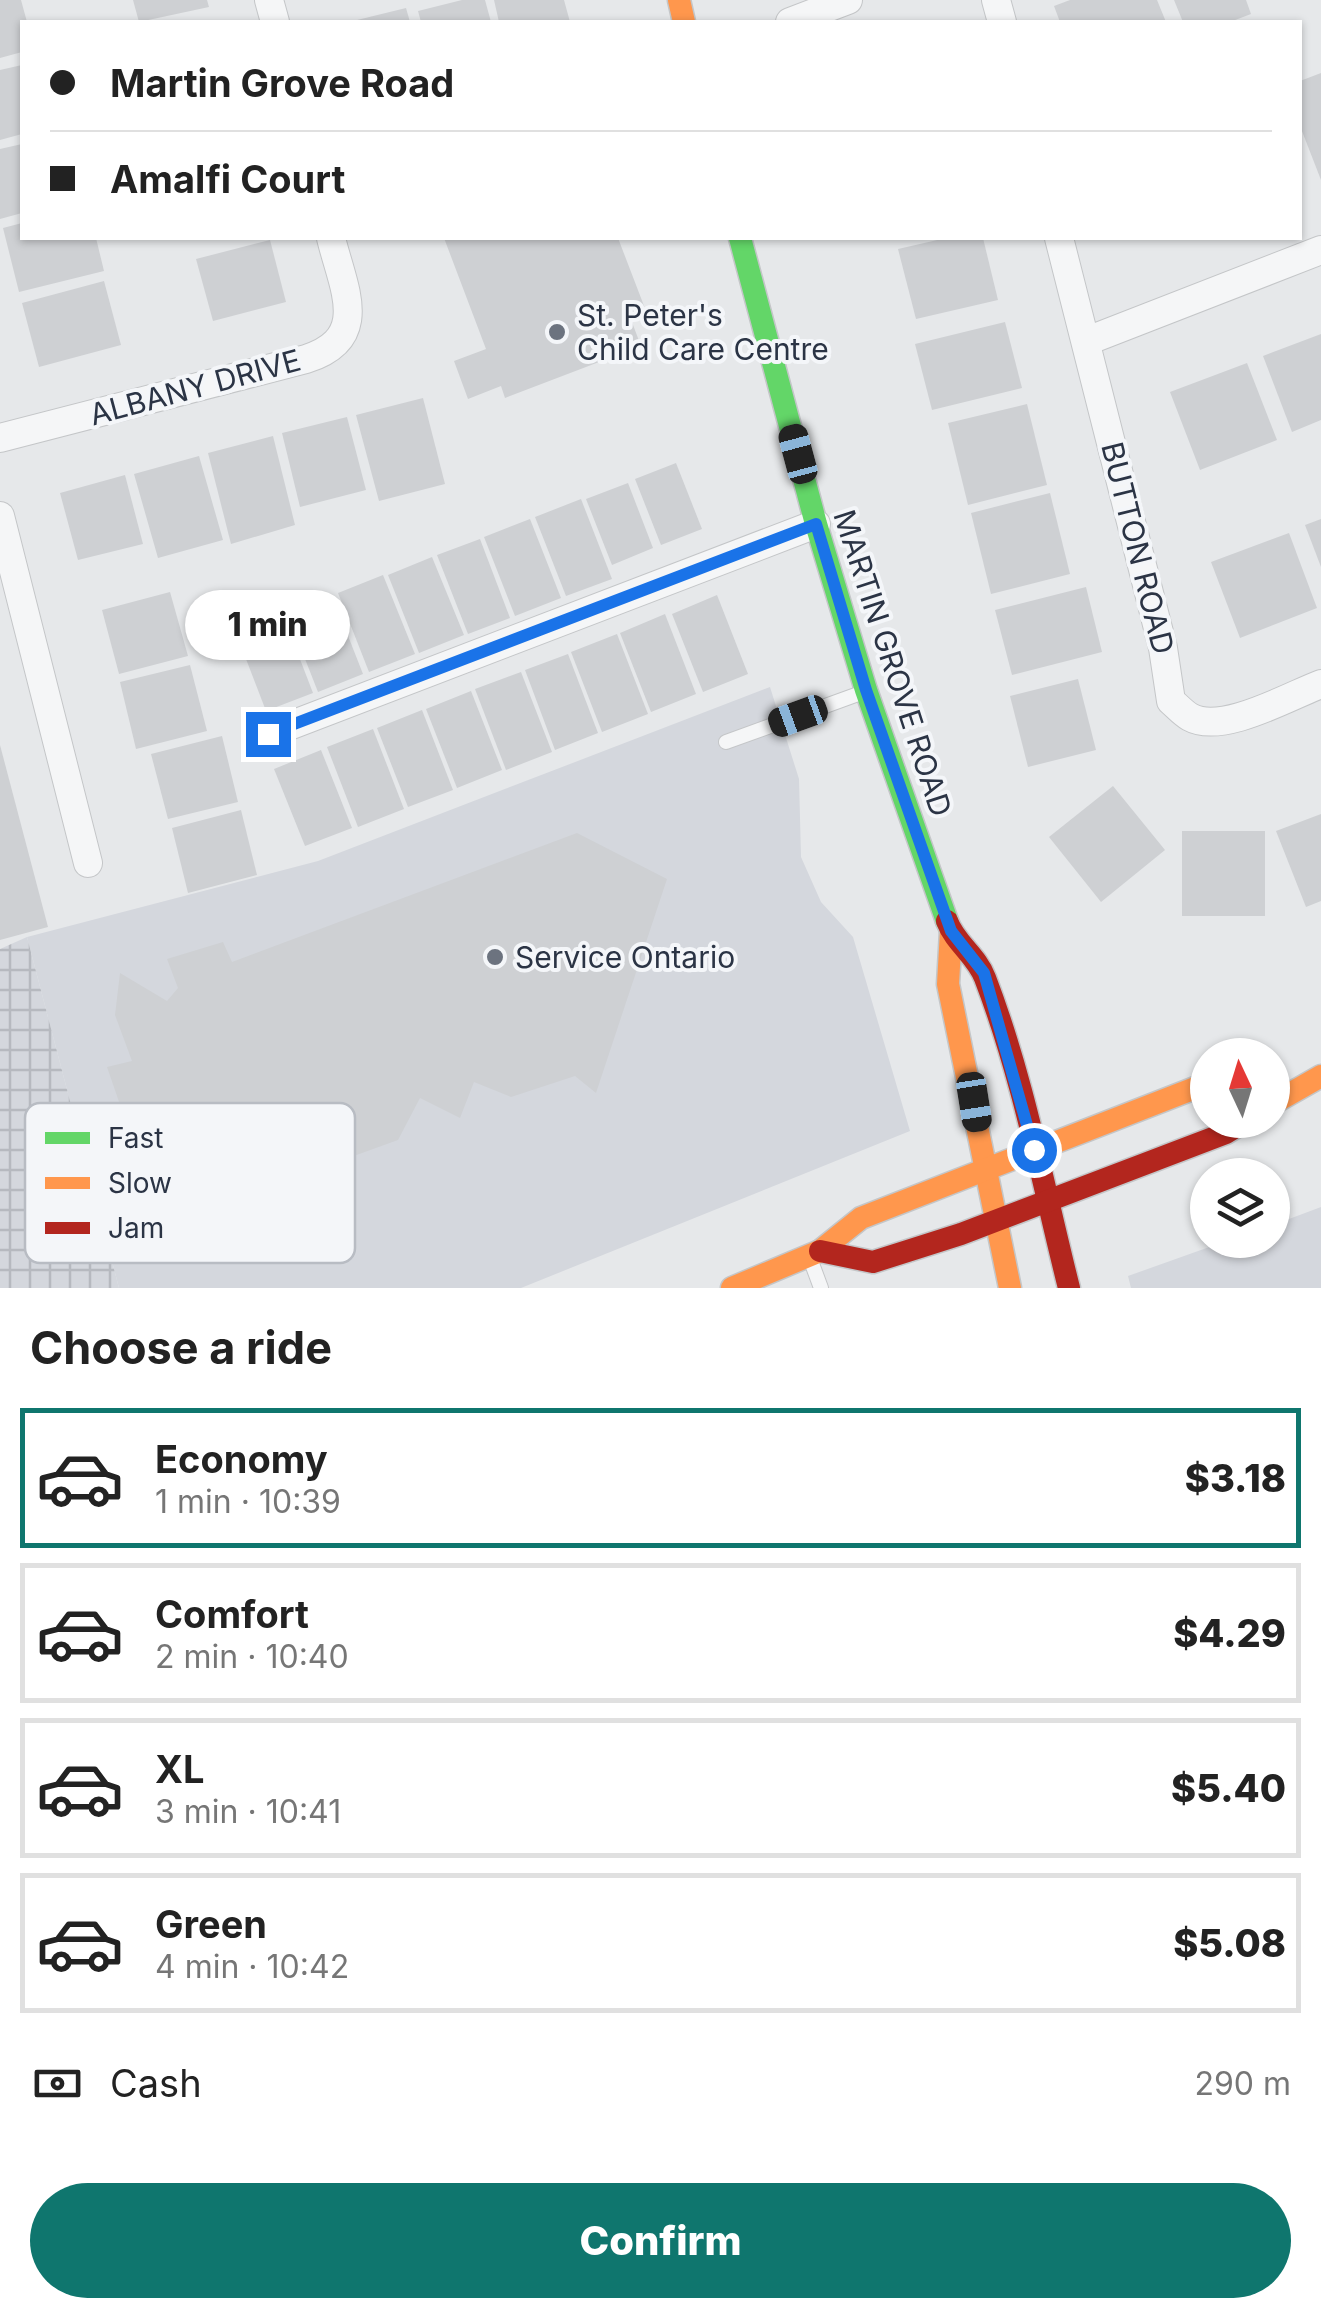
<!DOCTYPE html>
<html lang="en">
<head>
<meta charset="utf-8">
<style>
  body { margin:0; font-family:Inter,sans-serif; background:#f2f2f2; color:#222; height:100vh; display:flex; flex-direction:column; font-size:38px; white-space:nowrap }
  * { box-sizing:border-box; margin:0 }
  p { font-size:32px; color:#767676 }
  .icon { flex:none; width:55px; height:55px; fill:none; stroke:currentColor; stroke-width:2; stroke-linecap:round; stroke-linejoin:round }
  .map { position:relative; height:1288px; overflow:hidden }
  .details { display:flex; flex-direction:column; background:#fff; flex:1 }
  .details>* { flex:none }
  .hud { position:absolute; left:20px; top:20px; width:1282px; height:220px; border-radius:0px; box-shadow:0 2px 8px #0004; display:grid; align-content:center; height:220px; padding:0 30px; background:#fff }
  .needle { width:65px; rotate:356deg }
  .buttons { position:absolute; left:1190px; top:1038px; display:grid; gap:20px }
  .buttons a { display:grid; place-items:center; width:100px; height:100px; border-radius:50%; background:#fff; box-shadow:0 2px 8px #0004; font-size:50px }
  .end { position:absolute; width:45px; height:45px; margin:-22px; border:12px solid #1a73e8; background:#fff; box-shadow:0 0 0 5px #fff }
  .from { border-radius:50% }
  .bubble { position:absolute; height:70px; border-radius:35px; background:#fff; box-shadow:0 2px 8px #0004; font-size:32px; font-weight:800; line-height:70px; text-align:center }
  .car { position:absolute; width:30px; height:60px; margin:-30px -15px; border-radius:12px; box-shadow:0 0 8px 2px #0007; background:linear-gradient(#222 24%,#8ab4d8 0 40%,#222 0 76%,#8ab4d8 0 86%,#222 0) }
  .hud b { display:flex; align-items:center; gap:35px; height:95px; font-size:38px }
  .hud b+b { border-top:2px solid #e0e0e0 }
  .hud i { width:25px; height:25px; background:#222 }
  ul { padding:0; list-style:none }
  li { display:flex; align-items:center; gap:30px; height:140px; margin:0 20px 15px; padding:0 10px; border:5px solid #e0e0e0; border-radius:0px }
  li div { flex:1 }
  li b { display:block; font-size:38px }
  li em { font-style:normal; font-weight:800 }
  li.active { border-color:#0f766e }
  li>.icon { width:90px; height:90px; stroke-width:1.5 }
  h2 { padding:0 30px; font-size:45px; line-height:120px }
  .pay { display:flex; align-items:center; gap:25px; height:110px; padding:0 30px; font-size:38px }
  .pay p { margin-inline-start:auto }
  .button { display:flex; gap:20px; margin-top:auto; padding:20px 30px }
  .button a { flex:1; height:115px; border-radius:60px; background:#0f766e; color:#fff; font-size:40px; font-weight:800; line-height:115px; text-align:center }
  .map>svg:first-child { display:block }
  .built { fill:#d4d7dd }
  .industrial { fill:url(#industrial-grid) }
  .building { fill:#ced0d3 }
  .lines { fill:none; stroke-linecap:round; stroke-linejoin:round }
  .lane-casing { stroke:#c4c6c8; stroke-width:16 }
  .street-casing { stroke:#c4c6c8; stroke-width:30 }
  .fast-casing { stroke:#c4c6c8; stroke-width:25 }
  .slow-casing { stroke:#c4c6c8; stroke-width:25 }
  .jam-casing { stroke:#c4c6c8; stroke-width:25 }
  .lane { stroke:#f5f6f7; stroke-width:14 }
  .street { stroke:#f5f6f7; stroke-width:28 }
  .fast { stroke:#63d668; stroke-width:22 }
  .slow { stroke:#ff974d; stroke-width:22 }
  .jam { stroke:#b3261e; stroke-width:22 }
  .route { stroke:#1a73e8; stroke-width:12 }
  .poi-dot { fill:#6c737f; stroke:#f4f6f9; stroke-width:4 }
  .labels { text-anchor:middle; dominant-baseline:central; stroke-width:8; stroke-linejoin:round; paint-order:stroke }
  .poi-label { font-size:30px; fill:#2b3445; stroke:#f4f6f9; text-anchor:start }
  .street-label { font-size:30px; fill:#2b3445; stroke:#f4f6f9 }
  .key { fill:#f4f6f9; stroke:#b8bcc3; stroke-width:2.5 }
  .key-label { font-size:28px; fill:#2b3445 }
</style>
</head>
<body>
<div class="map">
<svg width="1321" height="1288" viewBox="0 0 1321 1288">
  <defs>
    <pattern id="industrial-grid" width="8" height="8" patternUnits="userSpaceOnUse" patternTransform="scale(2.5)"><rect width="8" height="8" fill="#d4d7dd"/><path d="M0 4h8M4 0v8" fill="none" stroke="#b6b9bf"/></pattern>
  </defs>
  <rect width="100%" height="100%" fill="#e6e8ea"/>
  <!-- built -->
  <g class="built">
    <path d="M770,687l29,92 2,78 20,45 32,35 57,194 -389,157h-402l-92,-351 291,-76z"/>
    <path d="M1321,1207v81h-190l-3,-12 101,-36h43l1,-15z"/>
  </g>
  <!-- industrial -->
  <path class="industrial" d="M27,937l92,351h-119v-339z"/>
  <!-- building -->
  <g class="building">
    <path d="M0,0h21l6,22h-5v30l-22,6z"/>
    <path d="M133,0h74l2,7 -70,15z"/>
    <path d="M462,0h23l6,22h-70l-3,-11z"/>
    <path d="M494,0h70l6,22h-71z"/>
    <path d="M1070,0h87l9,22h-106l-6,-16z"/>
    <path d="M1174,0h72l5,14 -21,8h-47z"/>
    <path d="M406,8l4,14h-57v-1z"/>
    <path d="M22,65v69l-22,6v-70z"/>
    <path d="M1321,73v107l-21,-54v-45z"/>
    <path d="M22,144v69l-22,6v-70z"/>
    <path d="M22,223v15h74l8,33 -85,21 -16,-64z"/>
    <path d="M444,238h174l28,73 -16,6 11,29 -136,52 -4,-12 -33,13 -14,-38 32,-12z"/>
    <path d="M946,238h37l15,62 -82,19 -18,-70z"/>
    <path d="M270,240l16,62 -73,19 -17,-62z"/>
    <path d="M104,281l17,64 -82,22 -17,-64z"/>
    <path d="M1005,322l17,66 -90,22 -17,-66z"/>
    <path d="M1321,334v86l-29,12 -29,-76z"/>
    <path d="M1247,363l30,77 -77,30 -30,-78z"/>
    <path d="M423,398l22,86 -66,17 -23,-86z"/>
    <path d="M1027,404l20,81 -79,20 -20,-82z"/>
    <path d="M347,417l19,73 -66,17 -18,-74z"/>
    <path d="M273,436l22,89 -64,19 -23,-91z"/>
    <path d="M199,456l24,84 -65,18 -24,-84z"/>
    <path d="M676,463l26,66 -41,16 -26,-66z"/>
    <path d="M125,475l18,69 -65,16 -18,-67z"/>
    <path d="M628,483l25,65 -41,17 -26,-66z"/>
    <path d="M1050,493l20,81 -79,20 -20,-81z"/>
    <path d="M581,499l31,80 -46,17 -31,-79z"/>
    <path d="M530,519l31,79 -46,18 -31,-79z"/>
    <path d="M1321,519v48l-16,-42z"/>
    <path d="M1289,533l28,75 -77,30 -29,-76z"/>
    <path d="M480,539l30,79 -42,16 -31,-79z"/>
    <path d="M432,557l32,78 -45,18 -31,-78z"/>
    <path d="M383,575l32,79 -46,18 -31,-79z"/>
    <path d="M1086,587l16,65 -90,23 -17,-65z"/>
    <path d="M170,592l18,64 -69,18 -17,-64z"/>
    <path d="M332,595l31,79 -45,18 -31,-79z"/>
    <path d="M717,595l31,79 -45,18 -31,-78z"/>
    <path d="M665,614l31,80 -45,18 -31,-79z"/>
    <path d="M283,615l30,78 -47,18 -30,-78z"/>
    <path d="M617,634l31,80 -46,18 -31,-80z"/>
    <path d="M568,654l30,79 -43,17 -30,-80z"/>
    <path d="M190,665l17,66 -71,18 -16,-67z"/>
    <path d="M521,672l31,80 -46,18 -31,-81z"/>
    <path d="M1078,679l18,71 -68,17 -18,-71z"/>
    <path d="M471,691l31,79 -45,18 -31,-79z"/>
    <path d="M422,710l31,80 -45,17 -31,-79z"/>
    <path d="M373,729l31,80 -46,18 -31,-80z"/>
    <path d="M222,736l16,66 -70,17 -17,-65z"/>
    <path d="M0,745l48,182 -48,13z"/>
    <path d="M321,750l31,78 -47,18 -31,-77z"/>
    <path d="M1113,786l52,64 -64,52 -52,-65z"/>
    <path d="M241,810l16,65 -69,18 -16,-65z"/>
    <path d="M1321,814v87l-15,6 -30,-76z"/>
    <rect x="1182" y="831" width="83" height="85"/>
    <path d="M577,833l90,46 -71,214 -21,-17 -64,21 -37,-15 -14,36 -40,-20 -22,42 -210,76 -25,-71 -26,9 -30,-87 25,-6 -17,-46 5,-42 47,28 11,-13 -11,-29 56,-17 9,20z"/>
  </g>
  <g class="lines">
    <defs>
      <g id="lane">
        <path d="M726,742l135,-49"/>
        <path d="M811,1261l10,27"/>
      </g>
      <g id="street">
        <path d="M269,0l6,22"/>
        <path d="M996,0l6,22"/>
        <path d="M790,22l58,-22"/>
        <path d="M1059,238l104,410 8,53c6,5 12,12 19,16 32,18 99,-21 131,-33"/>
        <path d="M1087,341l234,-91"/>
        <path d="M0,438l306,-79c66,-21 37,-71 25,-121"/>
        <path d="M0,516l88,347"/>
        <path d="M268,734l548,-210"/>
      </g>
      <path id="fast" d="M740,238l76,286 50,166 81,231"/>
      <g id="slow">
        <path d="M679,0l5,22"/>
        <path d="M951,931l-3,53 62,304"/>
        <path d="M1272,1104l49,-28"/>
        <path d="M732,1288l88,-37 41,-33 347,-135"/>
      </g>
      <g id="jam">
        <path d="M947,921c8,22 30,35 38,57 38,99 58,207 84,310"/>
        <path d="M820,1251l53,11 88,-28 265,-101 21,-13"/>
      </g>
    </defs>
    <!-- lane casing -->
    <use href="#lane" class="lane-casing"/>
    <!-- street casing -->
    <use href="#street" class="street-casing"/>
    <!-- fast casing -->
    <use href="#fast" class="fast-casing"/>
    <!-- slow casing -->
    <use href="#slow" class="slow-casing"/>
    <!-- jam casing -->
    <use href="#jam" class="jam-casing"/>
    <!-- lane -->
    <use href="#lane" class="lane"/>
    <!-- street -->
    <use href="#street" class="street"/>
    <!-- fast -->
    <use href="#fast" class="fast"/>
    <!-- slow -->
    <use href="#slow" class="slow"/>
    <!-- jam -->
    <use href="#jam" class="jam"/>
  </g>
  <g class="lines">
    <!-- route -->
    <path class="route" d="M268,734l548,-210 50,166 85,241 33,42 50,177"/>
  </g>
  <!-- markers -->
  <g class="poi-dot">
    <circle cx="557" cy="332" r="10"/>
    <circle cx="495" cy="957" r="10"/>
  </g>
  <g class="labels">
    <!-- poi labels -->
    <g class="poi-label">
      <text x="577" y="315">St. Peter's<tspan x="577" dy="34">Child Care Centre</tspan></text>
      <text x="515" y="957">Service Ontario</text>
    </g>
    <!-- street labels -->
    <g class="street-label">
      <text transform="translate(195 387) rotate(-15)">ALBANY DRIVE</text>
      <text transform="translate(1138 548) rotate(76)">BUTTON ROAD</text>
      <text transform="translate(893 663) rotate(72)">MARTIN GROVE ROAD</text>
    </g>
  </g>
  <!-- legend -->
  <rect x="25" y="1103" width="330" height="160" rx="15" class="key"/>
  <rect x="45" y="1132" width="45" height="12" fill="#63d668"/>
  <rect x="45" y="1177" width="45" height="12" fill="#ff974d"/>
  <rect x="45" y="1222" width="45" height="12" fill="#b3261e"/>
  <g class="key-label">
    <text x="108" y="1148">Fast</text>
    <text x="108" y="1193">Slow</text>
    <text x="108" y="1238">Jam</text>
  </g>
</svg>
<div class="buttons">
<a><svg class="needle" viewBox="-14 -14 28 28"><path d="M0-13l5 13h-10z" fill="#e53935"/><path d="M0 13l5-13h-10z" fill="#767676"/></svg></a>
<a><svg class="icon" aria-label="layers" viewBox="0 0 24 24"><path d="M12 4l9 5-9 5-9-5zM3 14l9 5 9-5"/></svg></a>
</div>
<i class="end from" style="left:1034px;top:1150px"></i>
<i class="end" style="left:268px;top:734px"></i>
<div class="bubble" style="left:185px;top:590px;width:165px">1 min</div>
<i class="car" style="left:798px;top:454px;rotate:345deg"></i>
<i class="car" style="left:798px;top:716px;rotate:250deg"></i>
<i class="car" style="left:974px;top:1102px;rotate:171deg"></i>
<div class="hud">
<b><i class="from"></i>Martin Grove Road</b>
<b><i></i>Amalfi Court</b>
</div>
</div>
<section class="details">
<h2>Choose a ride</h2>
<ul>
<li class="active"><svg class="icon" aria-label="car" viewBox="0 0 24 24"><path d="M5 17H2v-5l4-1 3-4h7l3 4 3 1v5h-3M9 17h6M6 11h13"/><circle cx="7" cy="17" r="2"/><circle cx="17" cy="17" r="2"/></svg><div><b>Economy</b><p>1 min · 10:39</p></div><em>$3.18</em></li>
<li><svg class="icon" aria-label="car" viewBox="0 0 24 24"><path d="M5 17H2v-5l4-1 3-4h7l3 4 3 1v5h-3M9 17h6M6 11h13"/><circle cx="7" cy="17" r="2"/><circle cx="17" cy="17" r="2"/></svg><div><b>Comfort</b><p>2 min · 10:40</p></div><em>$4.29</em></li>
<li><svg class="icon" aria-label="car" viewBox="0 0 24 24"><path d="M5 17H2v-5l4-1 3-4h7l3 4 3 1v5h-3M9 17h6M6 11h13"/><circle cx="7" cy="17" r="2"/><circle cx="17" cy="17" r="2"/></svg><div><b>XL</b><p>3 min · 10:41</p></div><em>$5.40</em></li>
<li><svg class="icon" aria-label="car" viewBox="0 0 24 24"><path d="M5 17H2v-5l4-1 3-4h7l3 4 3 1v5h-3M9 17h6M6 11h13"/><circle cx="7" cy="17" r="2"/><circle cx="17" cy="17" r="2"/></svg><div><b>Green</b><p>4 min · 10:42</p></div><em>$5.08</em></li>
</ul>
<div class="pay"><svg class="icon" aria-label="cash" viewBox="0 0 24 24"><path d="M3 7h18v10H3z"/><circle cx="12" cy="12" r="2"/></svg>Cash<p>290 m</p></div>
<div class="button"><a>Confirm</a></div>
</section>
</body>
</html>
